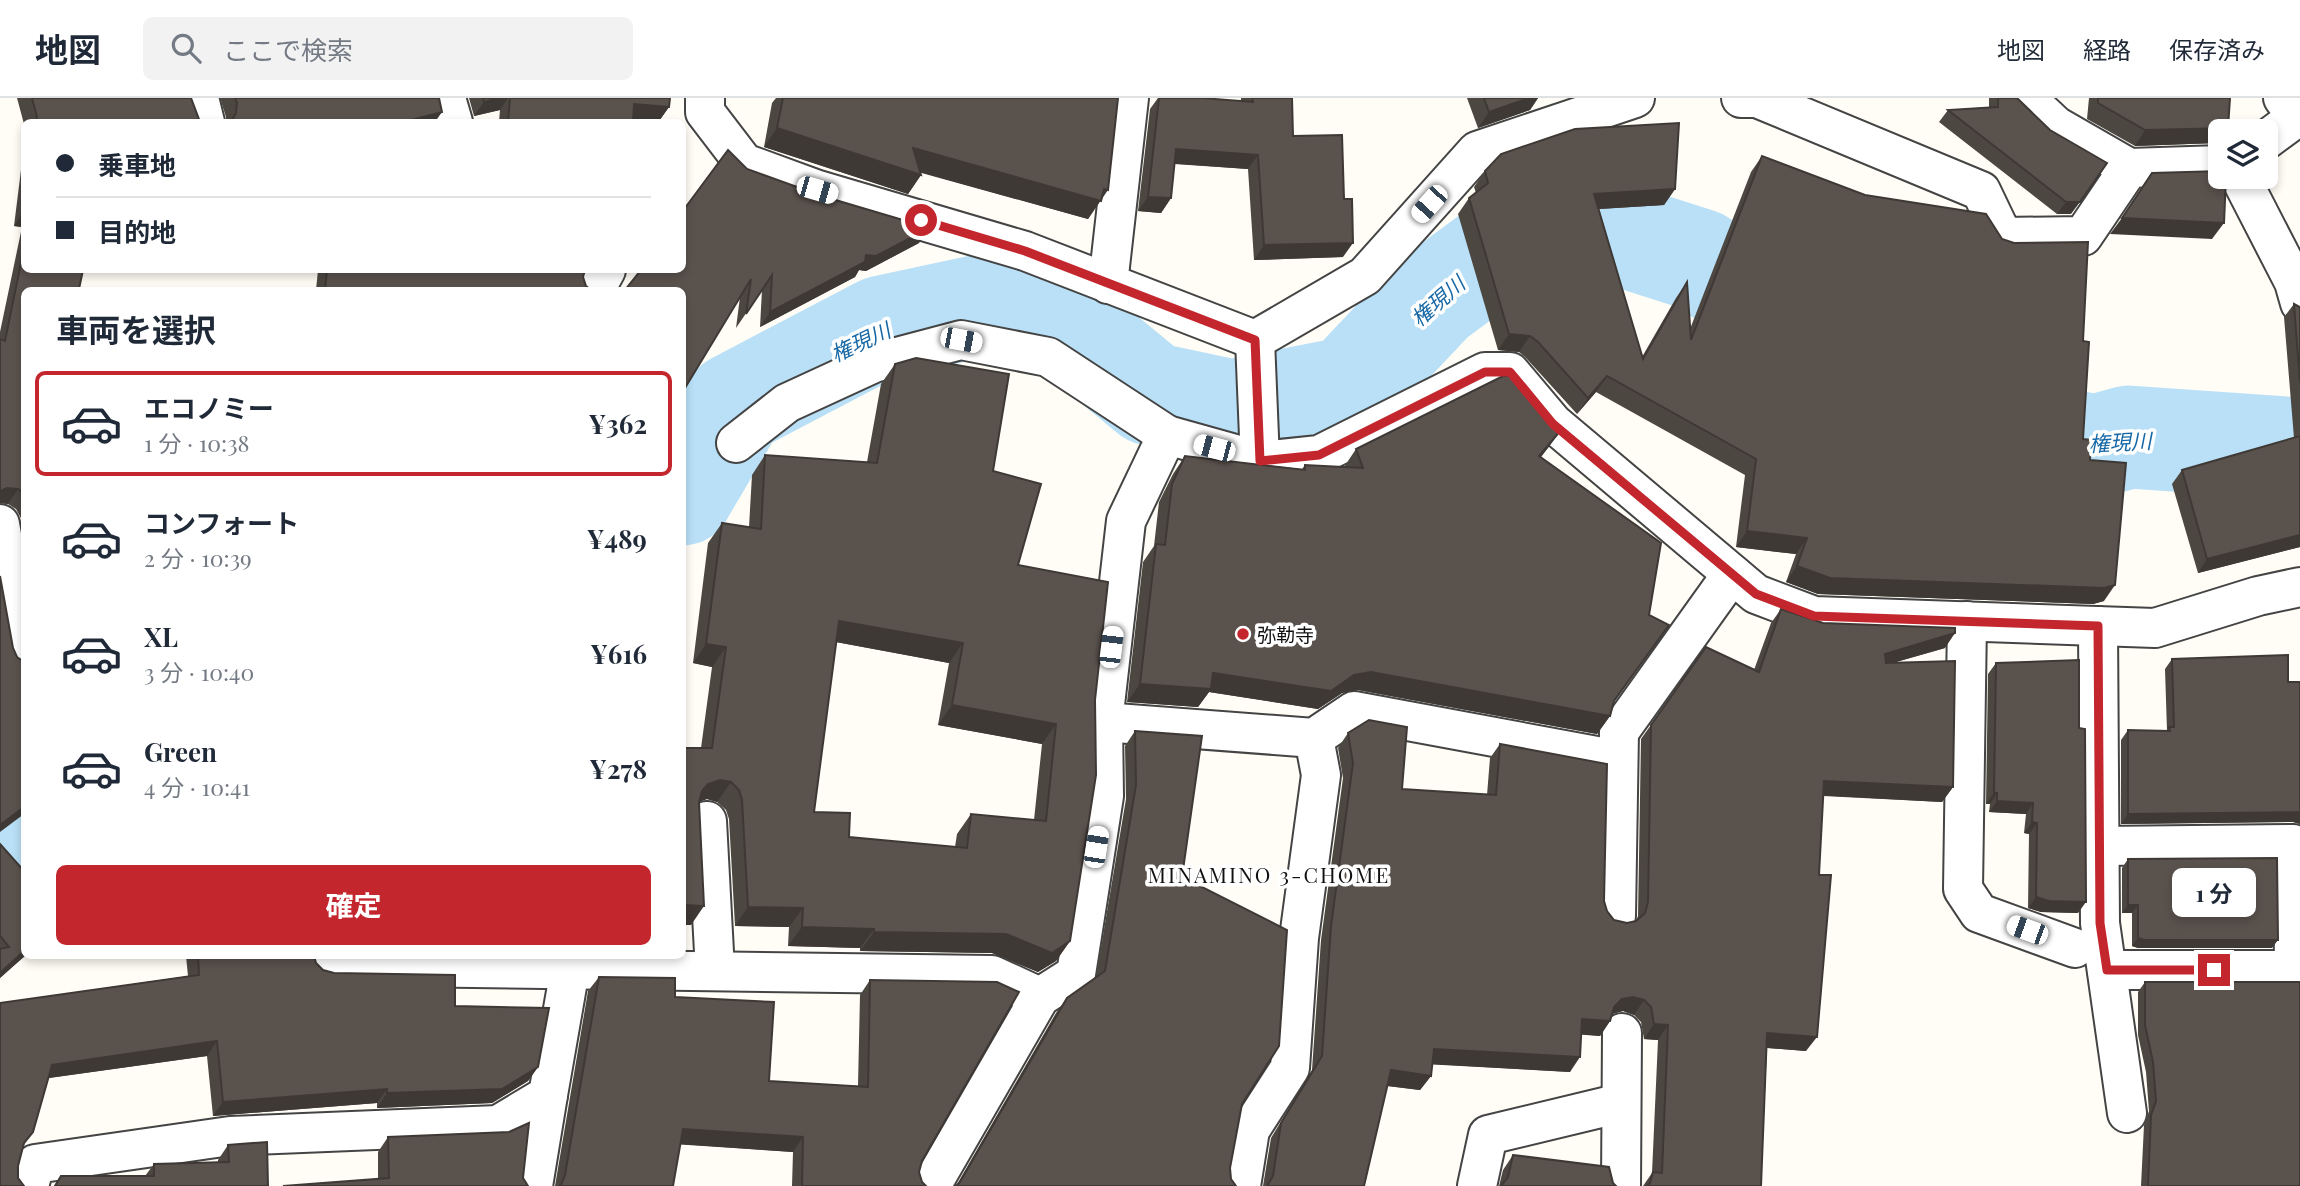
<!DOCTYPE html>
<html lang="ja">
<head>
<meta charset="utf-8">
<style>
  body { margin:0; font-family:"Playfair Display","Noto Sans JP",serif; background:#f2f2f3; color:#1f2937; height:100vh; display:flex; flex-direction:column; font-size:26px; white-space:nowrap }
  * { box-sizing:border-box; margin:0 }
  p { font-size:23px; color:#747a83 }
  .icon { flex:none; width:38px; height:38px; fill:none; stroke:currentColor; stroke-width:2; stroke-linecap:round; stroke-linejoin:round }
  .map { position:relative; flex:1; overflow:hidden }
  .sheet { position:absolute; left:21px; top:189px; width:665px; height:672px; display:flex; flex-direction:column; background:#fff; border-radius:10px; box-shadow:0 4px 10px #0003 }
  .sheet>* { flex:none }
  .hud { position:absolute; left:21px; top:21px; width:665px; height:154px; border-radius:10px; box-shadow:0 4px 10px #0003; display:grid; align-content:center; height:154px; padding:0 35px; background:#fff }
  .fabs { position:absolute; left:2208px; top:21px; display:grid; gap:14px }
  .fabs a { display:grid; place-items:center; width:70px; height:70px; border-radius:10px; background:#fff; box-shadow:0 4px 10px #0003; font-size:35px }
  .end { position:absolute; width:32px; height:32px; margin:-16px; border:9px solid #c4262e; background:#fff; box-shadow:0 0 0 4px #fff }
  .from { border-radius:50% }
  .bubble { position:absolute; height:49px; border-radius:10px; background:#fff; box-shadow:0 4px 10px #0003; font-size:23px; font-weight:700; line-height:49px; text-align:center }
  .car { position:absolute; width:21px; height:42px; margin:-21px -10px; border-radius:9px; box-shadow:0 0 5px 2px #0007; background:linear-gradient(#fff 24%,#345 0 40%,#fff 0 76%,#345 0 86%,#fff 0) }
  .hud b { display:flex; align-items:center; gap:24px; height:66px; font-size:26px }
  .hud b+b { border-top:2px solid #e0e1e3 }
  .hud i { width:18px; height:18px; background:#1f2937 }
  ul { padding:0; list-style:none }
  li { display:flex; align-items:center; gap:21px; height:105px; margin:0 14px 10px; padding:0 21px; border:4px solid transparent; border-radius:10px }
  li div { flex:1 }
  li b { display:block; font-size:26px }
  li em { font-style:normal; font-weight:700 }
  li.active { border-color:#c4262e }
  li>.icon { width:63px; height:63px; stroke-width:1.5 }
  h2 { padding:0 35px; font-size:32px; line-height:84px }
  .button { display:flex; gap:14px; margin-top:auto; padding:14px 35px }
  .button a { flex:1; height:80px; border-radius:10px; background:#c4262e; color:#fff; font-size:28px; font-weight:700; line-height:80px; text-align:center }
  header { display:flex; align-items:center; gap:42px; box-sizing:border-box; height:98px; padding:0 35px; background:#fff; border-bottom:2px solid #e0e1e3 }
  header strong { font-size:33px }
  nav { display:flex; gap:38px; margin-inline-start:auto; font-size:24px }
  .search { width:490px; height:63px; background:#f2f2f3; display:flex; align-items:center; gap:18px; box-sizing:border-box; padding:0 24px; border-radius:10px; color:#747a83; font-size:26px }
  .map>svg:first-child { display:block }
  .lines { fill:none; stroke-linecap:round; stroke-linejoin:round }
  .river { stroke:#b9e0f7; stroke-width:103 }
  .minor-casing { stroke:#444; stroke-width:42 }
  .minor { stroke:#fff; stroke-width:38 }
  .wall { fill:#4d4742; fill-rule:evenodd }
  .shaded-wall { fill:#3f3936 }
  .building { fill:#5a524d; stroke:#3f3936; stroke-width:2; fill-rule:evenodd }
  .route { stroke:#c4262e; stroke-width:9 }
  .poi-dot { fill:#c4262e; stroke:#fff; stroke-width:2.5 }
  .labels { text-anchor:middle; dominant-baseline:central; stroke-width:7; stroke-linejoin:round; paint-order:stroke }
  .poi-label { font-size:19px; fill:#111; stroke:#fff; text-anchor:start }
  .water-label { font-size:21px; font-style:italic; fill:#1768a6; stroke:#fff }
  .neighbourhood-label { font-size:21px; letter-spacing:2px; fill:#111; stroke:#fff }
</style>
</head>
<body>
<header>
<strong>地図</strong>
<div class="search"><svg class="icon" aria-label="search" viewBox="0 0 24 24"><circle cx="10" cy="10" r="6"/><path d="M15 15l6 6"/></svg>ここで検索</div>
<nav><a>地図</a><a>経路</a><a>保存済み</a></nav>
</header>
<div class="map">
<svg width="2300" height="1088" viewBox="0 0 2300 1088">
  <rect width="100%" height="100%" fill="#fffdf5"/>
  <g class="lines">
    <!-- river -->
    <g class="river">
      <path d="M682,396l53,-90 147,-77 108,-23 81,24 80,66 80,17 118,-23 85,-90 80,-59 88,-10 97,31 97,63 199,105 101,18 33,-9 171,12"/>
      <path d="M0,789l24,-21"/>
    </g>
    <defs>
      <g id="minor">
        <path d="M199,0l6,24"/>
        <path d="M446,0l7,24"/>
        <path d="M705,0v14l39,51 74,27 207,61 230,89"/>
        <path d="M1741,0h16l224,93 22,46 80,-1 46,-68 92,-3"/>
        <path d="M2026,0l30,28 73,42"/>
        <path d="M2266,42l31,-23 -14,-19"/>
        <path d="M2240,79l54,105 6,21"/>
        <path d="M1108,186l21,-186"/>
        <path d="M595,192l11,-20"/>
        <path d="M1255,242l110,-64 112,-125 158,-53"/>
        <path d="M1255,242l5,121"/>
        <path d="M736,345l51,-40 87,-40 87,-23 87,17 119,78"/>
        <path d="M0,426l24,134"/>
        <path d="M1967,523l-4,268 16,24 96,35"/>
        <path d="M2098,528l2,297 27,190"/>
        <path d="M1103,624l211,16 40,-27 264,49"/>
        <path d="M707,723l8,150"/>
        <path d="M2099,748l194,-2 1,126"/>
        <path d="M1616,818l3,-184 113,-158"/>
        <path d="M323,858l1,10 668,9 48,22"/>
        <path d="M2107,872h193"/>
        <path d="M29,1088l6,-22 195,-28 268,-11 50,-30 22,-126"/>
        <path d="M533,1088l15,-91"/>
        <path d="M931,1088l109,-189 36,-23 28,-178 -1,-74 23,-201 41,-86 93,26 59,-6 166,-83h25l43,51 203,171 58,22 341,12 103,-32 42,-9"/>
        <path d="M1241,1088l9,-56 40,-62 9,-130 22,-163 -7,-37"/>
        <path d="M1477,1088l11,-51 133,-32"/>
        <path d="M1621,1088l1,-153"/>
      </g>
    </defs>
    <!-- minor casing -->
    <use href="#minor" class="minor-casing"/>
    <!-- minor -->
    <use href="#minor" class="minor"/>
  </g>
  <!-- wall -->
  <g class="wall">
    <path d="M17,0h174l9,24h-176v2z"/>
    <path d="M220,0h219l-4,24h-209v-5z"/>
    <path d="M469,0h201l-1,9 -10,14 -26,-2v3h-134l1,-12 -26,6z"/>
    <path d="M776,0h342l-16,100 -14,21 -168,-47 1,3 -13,19 -144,-47 8,-44z"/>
    <path d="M1158,0h44l39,3v-3h51l1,38 50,121 -89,3 -6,-91 -74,-5 -3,34 -10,15 -23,-2 12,-102z"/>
    <path d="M1467,0h71l-8,12 -52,18z"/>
    <path d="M1989,0h28l54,116h-14l-118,-92 9,-12 41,-3z"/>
    <path d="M2089,0h141l-2,30 -2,3h-5l-4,12 -82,3 -48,-27z"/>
    <path d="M24,48v391l-2,-17 -6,-11 -8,-5 -8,-1v-171l22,-105 -8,-1z"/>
    <path d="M1762,58l103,39 137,44 81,102v98l7,21 14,141 -11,3 -275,-10 -32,-12 10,-28 -60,-7 9,-72 -149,-83 -19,22 -51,-56 -7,-6 -21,-2 -40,-136 11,-16 7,-5 -2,-6 11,-16 190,18 -11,16 -65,4 43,148 34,-59 11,-16 3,47 61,-157z"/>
    <path d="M747,71l172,74 -53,28 -7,-1 -4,7 -95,50 2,-37 -26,38 4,-31z"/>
    <path d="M318,172h267l-2,7 3,9 5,4h-275z"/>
    <path d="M2294,206l6,3v240l-102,26 -26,-89 10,-14 112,-32 -10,-121z"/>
    <path d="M895,266l98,107 25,94 77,135 -25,241 -14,20 -18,11 -46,-19 -132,-2v-3l-72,-2 1,-19 -54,-1 -6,-107 -3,-9 -9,-8 -10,-3 -8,3 -8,123h-9v-177h19l11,-81 -19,-4 15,-120 14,-20 27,4 3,-52 13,-20 102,7 14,-78zM836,544l113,21 -11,62 104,19 -8,76 -63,-6 -14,20 -2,13 -106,-10 -35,-25z"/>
    <path d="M1561,332l-20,27 73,245 -4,14 -13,18 -239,-44 -16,3 -24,16 -109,-17 -11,15 -71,-5 16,-140 11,-16 5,-44 14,-28 12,-18 117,13 3,-4 39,2 12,-18z"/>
    <path d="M1781,511l42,14 122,25 -49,14 57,125 -11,15 -119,-6 -17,255 -39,-3 -6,138h-118l9,-13 6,-133 -14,-1 -3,-17 -7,-7 -11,-4 -11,3 -2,7 -10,15 -19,-2 -11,38 -138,-8 -1,12 -11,14 -33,-4 -23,100h-101l8,-48 41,-68 9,-130 22,-162 -5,-30 10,-15 54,56 85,6 3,-37 10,-14 104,157 3,10 7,9 13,3 9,-2 2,-5 3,-177 65,-92 48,23 17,-47z"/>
    <path d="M2172,561l116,23h12v142l-7,-2 -172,2v-84l7,-10 39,1 -2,-62z"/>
    <path d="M1996,565l82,250 -37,-1 -13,-4 1,-74 -5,-1 2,-19 -37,-2 1,-8h-4l2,-130z"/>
    <path d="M1135,633l47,146 60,227 -12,64 1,11 -275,7 100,-173 11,-15 29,-21 30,-178 -1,-53z"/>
    <path d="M0,746l24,112 -24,22z"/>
    <path d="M2128,761l144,89h-134l-6,-2v-33h-10v-45z"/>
    <path d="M186,858h128l2,7 7,7 132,36 83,61 -10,14 -36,22 -115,5v-5l-164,13 -6,-60 -159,22 -24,67 -6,21v12l-18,8v-183l188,-27z"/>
    <path d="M599,879l76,20 94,84 89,5 2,-91 10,-15 52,181 -3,11 3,10 4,4h-134l1,-34 -113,-8 -7,42h-118l33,-195z"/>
    <path d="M2145,884l155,204h-159l3,-61 5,-14 -3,-39 -8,-37v-43z"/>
    <path d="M388,1039l135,41 -145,1v-27z"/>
    <path d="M228,1047l40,41h-214l7,-10h84l9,-12 64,-2v-2z"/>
    <path d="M1513,1057l100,28 3,3h-117l4,-16z"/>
  </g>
  <!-- shaded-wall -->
  <g class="shaded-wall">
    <path d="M499,0h9l-8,12 -26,6 10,-14z"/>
    <path d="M1529,0h9l-8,12 -52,18 11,-16z"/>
    <path d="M634,6l35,3 -10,14 -35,-2z"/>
    <path d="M442,14l-7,10h-32h1z"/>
    <path d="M777,30l144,47 -13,19 -144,-47z"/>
    <path d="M2228,30l-2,3h-5v8l-4,4 -82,3 10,-16z"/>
    <path d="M913,50l191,41 4,1 -20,29 -188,-52z"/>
    <path d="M1176,51l82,6 -10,14 -82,-6z"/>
    <path d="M1675,91l-11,16 -81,5 11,-16z"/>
    <path d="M1148,99l23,1 -10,15 -23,-2z"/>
    <path d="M2066,104h14l-9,12h-14z"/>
    <path d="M24,113v12l-2,4 -8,-1z"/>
    <path d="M2122,120l102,5 -12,16 -102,-5z"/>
    <path d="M930,130l-11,15 -53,28 -7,-1 -4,7 -95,50 10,-15 96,-57z"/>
    <path d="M1353,145l-10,14 -89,3 10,-15z"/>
    <path d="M1509,236l21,2 -11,16 -21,-2z"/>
    <path d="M1607,278l-11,16 -19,22 11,-16z"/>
    <path d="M1561,332l-13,18 -21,26 12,-18z"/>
    <path d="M7,390l11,1 -10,15 -8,-1v-12z"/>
    <path d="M1747,433l60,7 -11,16 -60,-7z"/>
    <path d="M2300,437v12l-102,26 9,-14z"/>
    <path d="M1797,468l318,19 -11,16 -11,3 -275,-10 -32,-12z"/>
    <path d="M839,523l124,22 -14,20 -124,-23z"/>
    <path d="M1955,535l-10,15 -70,20 10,-14z"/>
    <path d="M706,546l20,3 -14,20 -19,-4z"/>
    <path d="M1371,574l239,44 -13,18 -239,-44 -16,3 -24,16 -109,-17 -11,15 -71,-5 13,-18 73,-11 141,2z"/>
    <path d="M952,607l104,19 -14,20 -104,-19z"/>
    <path d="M720,682l11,2 -14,20 -10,-3 -12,4 7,-12 6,-7z"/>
    <path d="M1824,683l129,6 -11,15 -128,-7z"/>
    <path d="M1994,695h3l-7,11h-4z"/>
    <path d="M1997,703l36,2 -7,11 -37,-2z"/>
    <path d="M24,709v7l-24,18v-7z"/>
    <path d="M2300,714v12l-7,-2 -172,2 7,-10z"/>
    <path d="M2032,724l5,1 -8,11 -5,-1z"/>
    <path d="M2036,799l50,5 -8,11 -37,-1 -13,-4z"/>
    <path d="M682,807l22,1 -13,19h-9z"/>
    <path d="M2128,807h10l-6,8h-10z"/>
    <path d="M748,809l55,1 -14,19 -54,-1z"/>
    <path d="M802,829l72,2 -14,19 -72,-2z"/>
    <path d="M874,834l132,2 64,7 -14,20 -18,11 -46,-19 -132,-2z"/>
    <path d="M2138,840l140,2 -6,8h-134l-6,-2z"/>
    <path d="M24,853l1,5 -25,22v-5z"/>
    <path d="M1633,899l11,3 -10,15 -11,-4 -11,3 -2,7 -10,15 -28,-2 10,-15 40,-20z"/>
    <path d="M1654,926l14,1 -10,15 -14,-1z"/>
    <path d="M1767,935l50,4 -11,14 -49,-4z"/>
    <path d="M217,943l-10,15 -165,23 10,-14z"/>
    <path d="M1434,951l146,8 -10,15 -146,-8z"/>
    <path d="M538,969l-10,14 -36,22 -115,5 10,-15z"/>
    <path d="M1391,972l40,6 -11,14 -40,-5z"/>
    <path d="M387,991l-10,14 -164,13 10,-14z"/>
    <path d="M683,1031l120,8 -10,15 -120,-8z"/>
  </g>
  <!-- building -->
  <g class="building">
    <path d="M32,0h159l9,24h-164l1,-5z"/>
    <path d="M235,0h204l3,14 -38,10h-173l5,-9 1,-10z"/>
    <path d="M483,0h16l-15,4z"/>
    <path d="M510,0h160l-1,9 -35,-3 -1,18h-125z"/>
    <path d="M783,0h335l-10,92 -4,-1 -3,12 -188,-53 8,27 -144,-47z"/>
    <path d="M1159,0h43l51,4 -1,-4h40l1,38 49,-1 2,64h8l1,44 -89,2 -6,-90 -82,-6 -5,49 -23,-1z"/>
    <path d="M1484,0h45l-40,14z"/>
    <path d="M1998,0h19l33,32 57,33 -27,39h-14l-118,-92 50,-3z"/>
    <path d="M2098,0h132l-2,30 -83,2 -47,-27z"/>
    <path d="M1679,25l-4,66 -81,5 49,165 44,-77 4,58 71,-184 103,39 121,19 16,25 12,4 74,-1 -5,99 6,1 -6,97 8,1 -1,20 36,3 -11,122 -11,3 -274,-10 -33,-12 10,-28 -60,-7 9,-72 -149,-83 -19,22 -50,-56 -8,-6 -21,-2 -40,-136 19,-15 -3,-12 16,-17 74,-25z"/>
    <path d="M728,52l19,19 75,27 108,32 -54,28 -10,-1 -1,7 -95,50 2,-37 -26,39 5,-35 -69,114v-103h-57l16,-20h41v-58z"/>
    <path d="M2221,73v6h5l-2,46 -102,-5 30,-45z"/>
    <path d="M24,150v22h59l-4,19 -3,-1v2h-52v203l-6,-4 -11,-1 -7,3v-152l5,2z"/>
    <path d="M327,172h258l-2,7 3,9 5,4h-266z"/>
    <path d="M2294,206l6,3v76z"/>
    <path d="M916,260l93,16 -16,97 48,13 -23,81 90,17 -13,118 1,75 -26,166 -18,12 -46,-19 -132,-2v-3l-72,-2 1,-19 -55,-1 -6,-107 -3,-10 -8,-8 -11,-2 -12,4 -6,7 -3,11 5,104 -22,-1v-157h30l14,-101 -20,-3 16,-121 39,6 4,-74 112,8 18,-99zM839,523l124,22 -11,62 104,19 -10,97 -75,-7 -4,34 -118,-11 1,-24 -36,-1z"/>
    <path d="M1503,278h9l49,54 -22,26 122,87 -12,72 20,10 -55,76 -4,15 -239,-44 -17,3 -23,16 -118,-18 -2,16 -71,-5 16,-140 9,1 7,-61 13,-28 120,14v-5l58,3 -7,-19z"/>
    <path d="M2300,338v99l-93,24 -25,-89z"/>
    <path d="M0,478l13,72 4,9 7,5v145l-24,18z"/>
    <path d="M1781,511l42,14 132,5v5l-70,21 1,9 69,-2 -2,126 -129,-6 -5,94h12l-14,162 -50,-4 -6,153h-114l3,-3 3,-11 9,1 6,-148 -14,-1 -3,-17 -7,-7 -11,-3 -11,2 -8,8 -4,14 -28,-2 -2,38 -146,-8 -3,27 -40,-6 -27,116h-97l6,-10 8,-53 41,-67 9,-130 22,-163 -5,-30 21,-13 38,7 -5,62 94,6 4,-51 107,20 -3,137 3,10 7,9 13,3 9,-2 9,-8 3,-11 3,-177 55,-78 53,25z"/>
    <path d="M2288,557v27h12v130l-172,2v-84l42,1 -1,-4h5l-2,-68z"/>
    <path d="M2079,562v68l6,1 1,173 -37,-1 -13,-4 1,-74 -5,-1 1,-19 -36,-2v-8h-3l2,-130z"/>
    <path d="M1135,633l67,5 -20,141 105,53 -8,116 -37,58 -12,64 1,11 5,7h-280l4,-4 107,-184 38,-27 31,-186z"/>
    <path d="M0,746l24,27v80l-24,22v-24l9,-2 -9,-11z"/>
    <path d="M2277,760l1,82h-134l-6,-2v-33h-10v-46z"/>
    <path d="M198,858h116l2,7 7,7 11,3 121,2v31l94,2 -11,59 -36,22 -115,4v-4l-164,13 -6,-61 -165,24 -19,67 -9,11 -6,23v12l6,8h-24v-183l199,-28z"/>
    <path d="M599,879l76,1v19l99,5 -5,79 99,6 2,-107 127,2 22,10 -97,169 -3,11 3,10 4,4h-124l1,-49 -120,-8 -10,57h-114l2,-1 4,-10z"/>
    <path d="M2145,884h155v204h-152l3,-71 5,-14 -3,-39 -8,-37z"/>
    <path d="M529,1025l-6,55 5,8h-245l106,-8 -1,-41 121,-5z"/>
    <path d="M267,1044l1,44h-213l6,-10h93v-12l75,-2 -1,-17z"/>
    <path d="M1513,1057l96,12 4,16 3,3h-115l7,-9z"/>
  </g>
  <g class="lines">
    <!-- route -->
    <path class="route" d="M921,122l104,31 230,89 5,121 59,-6 166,-83h25l43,52 203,170 58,22 284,10 2,297 7,47h107"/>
  </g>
  <!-- markers -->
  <circle class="poi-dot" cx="1243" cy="536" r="7"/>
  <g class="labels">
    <!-- poi labels -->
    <g class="poi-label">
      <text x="1257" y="536">弥勒寺</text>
    </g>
    <!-- water labels -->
    <g class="water-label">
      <text transform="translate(1437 202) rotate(-41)">権現川</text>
      <text transform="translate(860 243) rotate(-25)">権現川</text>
      <text transform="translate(2120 343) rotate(-3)">権現川</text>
    </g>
    <!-- neighbourhood labels -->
    <g class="neighbourhood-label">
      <text x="1269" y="776">MINAMINO 3-CHOME</text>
    </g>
  </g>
</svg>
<div class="fabs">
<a><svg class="icon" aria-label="layers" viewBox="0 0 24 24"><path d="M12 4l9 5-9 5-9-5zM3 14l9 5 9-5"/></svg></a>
</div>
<i class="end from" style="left:921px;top:122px"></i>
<i class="end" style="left:2214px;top:872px"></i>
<div class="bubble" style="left:2172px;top:770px;width:84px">1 分</div>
<i class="car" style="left:817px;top:92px;rotate:106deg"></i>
<i class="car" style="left:1429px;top:106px;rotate:222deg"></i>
<i class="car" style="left:961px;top:242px;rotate:101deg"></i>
<i class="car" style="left:1214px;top:350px;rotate:285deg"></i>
<i class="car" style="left:1111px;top:549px;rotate:7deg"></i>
<i class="car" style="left:1096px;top:749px;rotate:9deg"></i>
<i class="car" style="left:2027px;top:832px;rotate:290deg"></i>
<div class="hud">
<b><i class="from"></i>乗車地</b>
<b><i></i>目的地</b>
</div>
<section class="sheet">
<h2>車両を選択</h2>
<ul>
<li class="active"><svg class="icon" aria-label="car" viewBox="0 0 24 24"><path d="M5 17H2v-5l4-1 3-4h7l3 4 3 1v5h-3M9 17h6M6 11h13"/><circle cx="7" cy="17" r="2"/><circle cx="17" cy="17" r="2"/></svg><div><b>エコノミー</b><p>1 分 · 10:38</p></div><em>¥362</em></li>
<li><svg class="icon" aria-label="car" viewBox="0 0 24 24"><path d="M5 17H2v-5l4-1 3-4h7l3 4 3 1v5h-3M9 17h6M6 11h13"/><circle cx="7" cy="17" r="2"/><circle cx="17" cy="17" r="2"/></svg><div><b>コンフォート</b><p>2 分 · 10:39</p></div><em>¥489</em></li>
<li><svg class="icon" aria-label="car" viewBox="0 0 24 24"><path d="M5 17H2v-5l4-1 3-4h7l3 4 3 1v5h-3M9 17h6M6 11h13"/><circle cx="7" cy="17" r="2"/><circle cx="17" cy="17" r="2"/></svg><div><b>XL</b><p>3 分 · 10:40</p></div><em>¥616</em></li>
<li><svg class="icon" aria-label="car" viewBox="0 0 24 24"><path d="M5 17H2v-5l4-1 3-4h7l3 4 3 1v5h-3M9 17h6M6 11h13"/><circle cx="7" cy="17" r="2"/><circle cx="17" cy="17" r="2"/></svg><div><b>Green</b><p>4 分 · 10:41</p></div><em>¥278</em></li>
</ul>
<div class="button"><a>確定</a></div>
</section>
</div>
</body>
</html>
